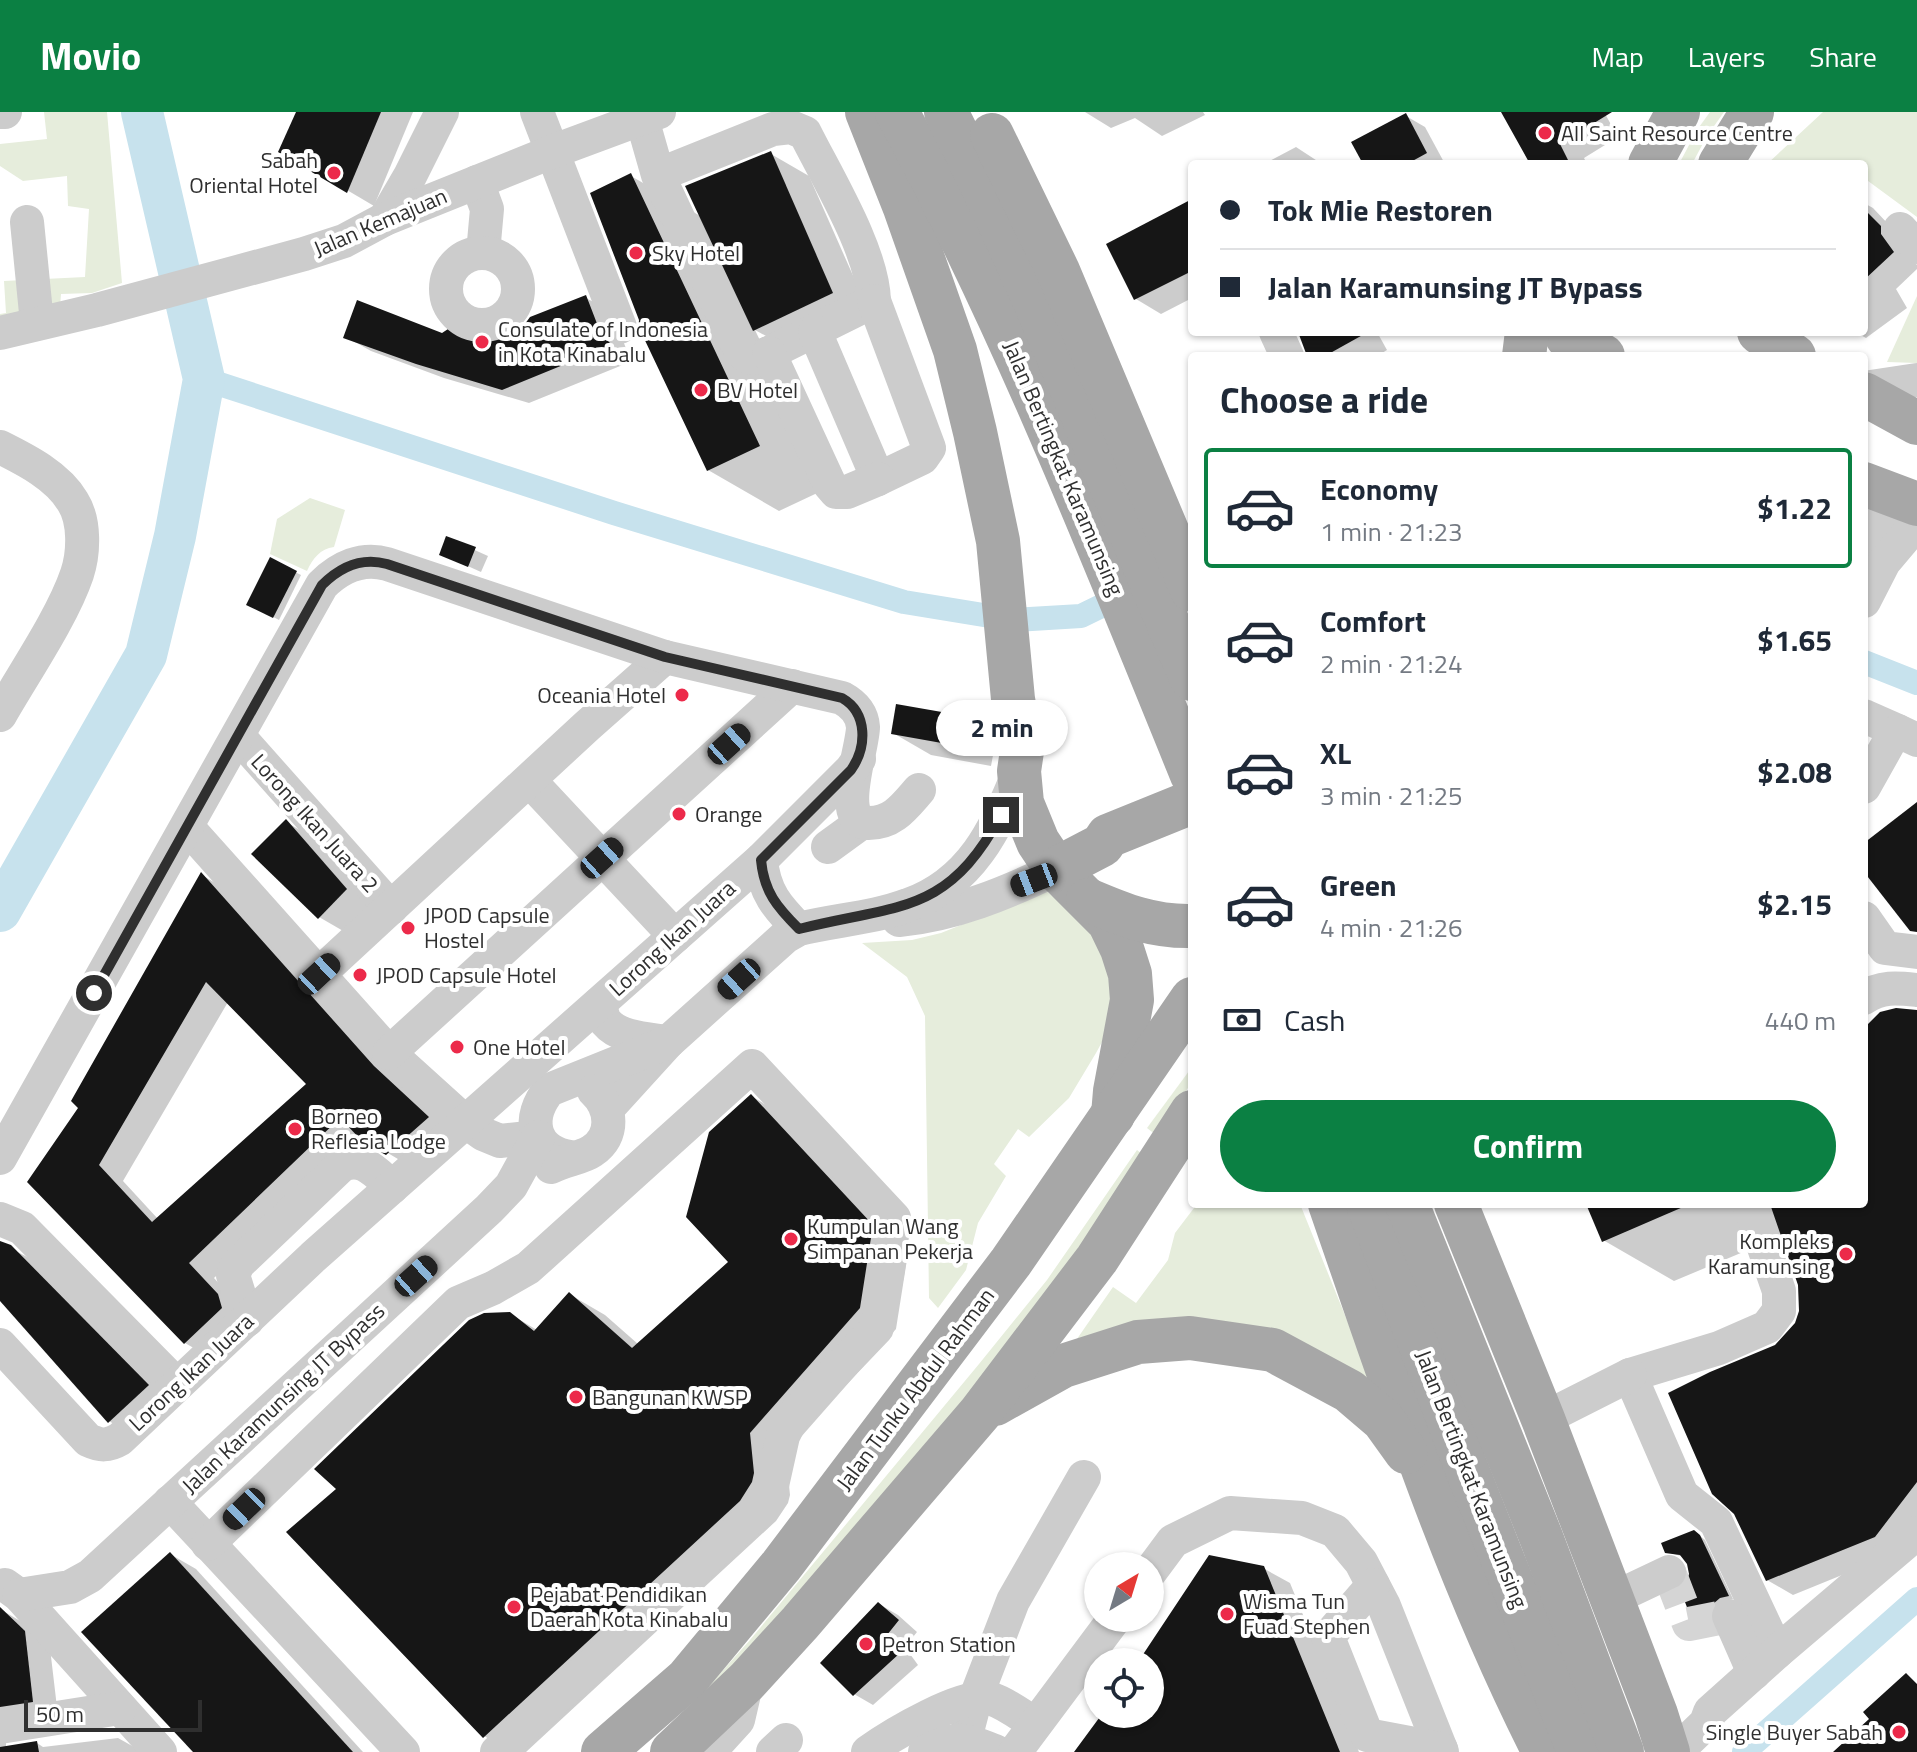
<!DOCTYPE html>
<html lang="en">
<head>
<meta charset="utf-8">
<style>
  body { margin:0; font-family:"Titillium Web",sans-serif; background:#f2f2f3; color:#1f2937; height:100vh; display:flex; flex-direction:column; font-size:30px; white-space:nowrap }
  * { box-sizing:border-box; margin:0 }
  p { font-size:26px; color:#747a83 }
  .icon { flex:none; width:44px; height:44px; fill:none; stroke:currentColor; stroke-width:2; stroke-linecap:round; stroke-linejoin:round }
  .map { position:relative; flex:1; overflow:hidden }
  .side { position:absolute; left:1188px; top:240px; width:680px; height:856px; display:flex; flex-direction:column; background:#fff; border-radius:8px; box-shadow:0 2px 6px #0004 }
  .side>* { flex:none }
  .banner { position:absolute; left:1188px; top:48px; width:680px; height:176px; border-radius:8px; box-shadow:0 2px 6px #0004; display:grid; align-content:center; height:176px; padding:0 32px; background:#fff }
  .needle { width:52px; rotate:38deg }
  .controls { position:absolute; left:1084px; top:1440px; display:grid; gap:16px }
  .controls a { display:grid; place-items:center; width:80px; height:80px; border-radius:50%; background:#fff; box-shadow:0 2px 6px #0004; font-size:40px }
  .scale { position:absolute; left:24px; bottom:20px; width:178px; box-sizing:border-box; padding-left:8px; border:4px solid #2f2f2f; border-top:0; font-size:22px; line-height:28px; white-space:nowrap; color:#2f2f2f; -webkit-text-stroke:6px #fff; paint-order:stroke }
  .end { position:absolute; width:36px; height:36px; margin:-18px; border:10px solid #2f2f2f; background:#fff; box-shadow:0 0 0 4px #fff }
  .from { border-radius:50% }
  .bubble { position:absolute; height:56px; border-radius:28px; background:#fff; box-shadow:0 2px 6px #0004; font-size:26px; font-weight:700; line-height:56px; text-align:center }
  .car { position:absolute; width:24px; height:48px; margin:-24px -12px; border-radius:10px; box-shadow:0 0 6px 2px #0007; background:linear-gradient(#222 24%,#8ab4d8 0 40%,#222 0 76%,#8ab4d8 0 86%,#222 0) }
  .banner b { display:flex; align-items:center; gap:28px; height:76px; font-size:30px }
  .banner b+b { border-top:2px solid #e0e1e3 }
  .banner i { width:20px; height:20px; background:#1f2937 }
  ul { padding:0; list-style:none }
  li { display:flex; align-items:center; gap:24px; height:120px; margin:0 16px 12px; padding:0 16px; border:4px solid transparent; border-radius:8px }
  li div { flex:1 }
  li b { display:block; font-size:30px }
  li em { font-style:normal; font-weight:700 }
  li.active { border-color:#0b8043 }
  li>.icon { width:72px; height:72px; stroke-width:1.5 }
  h2 { padding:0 32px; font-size:36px; line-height:96px }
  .pay { display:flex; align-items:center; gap:20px; height:88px; padding:0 32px; font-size:30px }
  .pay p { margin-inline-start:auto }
  .cta { display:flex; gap:16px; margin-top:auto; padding:16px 32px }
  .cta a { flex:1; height:92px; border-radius:48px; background:#0b8043; color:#fff; font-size:32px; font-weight:700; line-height:92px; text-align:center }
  header { display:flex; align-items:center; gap:48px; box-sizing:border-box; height:112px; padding:0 40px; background:#0b8043; color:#fff }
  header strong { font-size:38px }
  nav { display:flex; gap:44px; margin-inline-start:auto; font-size:28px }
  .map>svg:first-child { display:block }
  .green { fill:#e6eddc }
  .shadow { fill:#0003; fill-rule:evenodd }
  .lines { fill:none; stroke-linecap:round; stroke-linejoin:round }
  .canal { stroke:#c7e2ed; stroke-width:24 }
  .river { stroke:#c7e2ed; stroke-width:42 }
  .building { fill:#161616; fill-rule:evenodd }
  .minor-tunnel { stroke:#d5d5d5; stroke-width:34; stroke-dasharray:34 17; stroke-linecap:butt }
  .minor { stroke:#ccc; stroke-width:34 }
  .major { stroke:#a7a7a7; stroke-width:44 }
  .route { stroke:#2f2f2f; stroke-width:10 }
  .poi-dot { fill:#ec2a4a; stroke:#fff; stroke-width:3 }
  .labels { text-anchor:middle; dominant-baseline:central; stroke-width:8; stroke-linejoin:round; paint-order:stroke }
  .poi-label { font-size:22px; fill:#2f2f2f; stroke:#fff; text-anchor:start }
  .street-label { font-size:22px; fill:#2f2f2f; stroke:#fff }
</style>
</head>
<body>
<header>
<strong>Movio</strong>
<nav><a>Map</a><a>Layers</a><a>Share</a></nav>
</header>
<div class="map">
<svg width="1917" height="1640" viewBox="0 0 1917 1640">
  <rect width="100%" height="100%" fill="#fff"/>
  <!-- green -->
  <g class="green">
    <path d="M44,0h63l15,171 -30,10 -31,1 -1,13 -60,13v-6l6,-1 -2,-32 81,-4 4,-68 -21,-3 -1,-30 -44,5 -23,-15v-22l47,-5z"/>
    <path d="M1710,0h14l-17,24 -15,28h-13l18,-34z"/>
    <path d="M1823,0h94v105l-53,-39v-14h-97z"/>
    <path d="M1917,184v67l-30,-1z"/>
    <path d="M310,386l35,12 -11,37c-14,2 -21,11 -27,24l-37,-17 7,-35z"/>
    <path d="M1046,779l34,27 36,53 -8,60 -12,22 -27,45 -40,39 -11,-8 -24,35 12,12 -28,47 -12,47 -28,38 -9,-10 -4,-282 -18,-39 -45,-34 50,-3 29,-7z"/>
    <path d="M1192,955v15l-36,53 -9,-7z"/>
    <path d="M1137,1038l4,3 -43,70 -109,149 -328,380h-11l100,-112 229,-276 68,-84z"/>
    <path d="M1197,1092h103l78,193 -42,-25 -266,-23 43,-62 23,16 32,-43 7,-27z"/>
  </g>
  <!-- shadow -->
  <g class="shadow">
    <path d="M298,0h115l-39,94 -93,-55z"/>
    <path d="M1085,0h118l2,3 -43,21 -27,-18 -24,10z"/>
    <path d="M1503,0h101l14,25 -34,21 3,6h-55z"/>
    <path d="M1406,4l19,11 20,37h-80z"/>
    <path d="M1296,35l26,17h-58z"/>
    <path d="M771,42l38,22 61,138 -77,37 -38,-21 75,157 -51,24 -71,-41 -64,-136 -4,-2 -9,-156 71,41z"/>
    <path d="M1192,90v96l-31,16 -25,-15z"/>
    <path d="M1864,91l9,5 33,35v8l11,14v4l-21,20 11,19 -41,30 -11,-6h9z"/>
    <path d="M586,186l26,14 15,39 8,9 -106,43 -85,-25 -73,-27 -25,-14 96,-2 57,5 21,-6z"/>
    <path d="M1300,220h77l10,18 -10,6h-69z"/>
    <path d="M448,426l40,18 -7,16 -40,-18z"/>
    <path d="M271,448l30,15 -22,45 -30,-16z"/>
    <path d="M958,605l38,22 -5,27 -60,-11 -38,-22z"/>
    <path d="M286,710l38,22 60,68 -27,27 -38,-22z"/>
    <path d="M202,763l25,15 227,242 -41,36 -52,-31 -147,141 30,33 -33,47 -26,-15 -155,-161 51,-74zM228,890l81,82 -151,135 -35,-38z"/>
    <path d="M1917,900v518l-16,21 -108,44 -26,-15 9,-233 21,-23 4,-13 -1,-26 -19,-56 -2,8 -105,44 -71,-41 -15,-36h276v-172z"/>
    <path d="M751,984l36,21 122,130 -13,82 -110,125 4,41 -2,8 -12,18 -250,231h-14l-28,-16 -145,-247 171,-175 27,16 32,-36 36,21 33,29 93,-82z"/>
    <path d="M0,1131l37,19 136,138 -39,36 -25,-15 -109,-123z"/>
    <path d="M1699,1423l6,5 28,59 -7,1 -11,19 -15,6 -5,-3 -7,-38 3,-9 -2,-12 -5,-6 -17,-5z"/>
    <path d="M170,1442l26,15 167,183h-168z"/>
    <path d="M1263,1456l27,15 69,169h-282l27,-38h46v-52h-10z"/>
    <path d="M879,1492l19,11 19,17 -12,15 13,18 -45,40 -19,-11z"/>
    <path d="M0,1497l32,19 18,20 8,68 -52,20v12l31,-5 6,4 75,-9 25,14h-143z"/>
  </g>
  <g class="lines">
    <!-- canal -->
    <g class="canal">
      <path d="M204,267l410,134 290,89 110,18 67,-4 49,-24"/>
      <path d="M1864,550l53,21"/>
      <path d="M1744,1640l173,-153"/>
    </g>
    <!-- river -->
    <path class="river" d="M0,799l146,-256 29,-119 29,-157 -62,-267"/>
  </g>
  <!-- building -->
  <g class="building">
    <path d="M296,0h85l-34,81 -69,-41z"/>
    <path d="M1501,0h111l-52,32 10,20h-40z"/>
    <path d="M1406,1l21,40 -20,11h-44l-12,-22z"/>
    <path d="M771,39l62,142 -80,38 -68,-145z"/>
    <path d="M631,61l129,273 -53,25 -66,-139 -3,1 1,-13 -49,-127z"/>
    <path d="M1192,87v72l-58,29 -28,-56z"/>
    <path d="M1864,97l17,17v8l13,18 -30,28z"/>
    <path d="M586,183l15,39 11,11 -110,45 -86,-26 -73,-26 14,-38 85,33 18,-12 40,17 19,-6 11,-15z"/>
    <path d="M1298,220h70l-43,24h-18z"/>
    <path d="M446,424l30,11 -8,20 -29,-12z"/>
    <path d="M270,445l27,14 -24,47 -27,-13z"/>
    <path d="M896,592l63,11 -6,30 -62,-11z"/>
    <path d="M1917,690v130l-7,-1 -46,-59v-29z"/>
    <path d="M286,707l61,70 -29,30 -67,-65z"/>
    <path d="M201,760l173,194 55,51 -43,38 -21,-11 -25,-26 -151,145 29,31 4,14 -38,36 -157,-162 51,-74 -7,-7zM206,870l100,102 -154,138 -53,-57z"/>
    <path d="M1896,896l21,2v472l-42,55 -109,44 -32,-67 -22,-20 -44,-101 42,-21 65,-27 20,-22 4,-12 -1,-26 -28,-81h94v-176l16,-16z"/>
    <path d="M751,982l122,131 -13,83 -110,125 4,40 -2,9 -12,19 -257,237 -197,-206 50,-43 -22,-20 155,-149 15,-7 26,-1 24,19 35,-39 63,56 96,-86 -42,-45 23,-85z"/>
    <path d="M1586,1092h104l-88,38z"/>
    <path d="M0,1129l11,4 138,140 -41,38 -108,-122z"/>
    <path d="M1694,1418l6,5 29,61 -9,2 -7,6 -4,12 -16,7 -13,-34 6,-6 3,-9 -2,-10 -7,-9 -15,-2 -4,-10z"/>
    <path d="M170,1440l183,200h-160l-112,-120z"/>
    <path d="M1209,1443l55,11 76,186h-266l28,-38h48v-52h-12z"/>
    <path d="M878,1490l21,18 -12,15 13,18 -47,43 -33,-33z"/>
    <path d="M0,1495l25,24 8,71 -33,5z"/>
    <path d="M1906,1561l11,11v68h-84l36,-33 -6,-7z"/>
    <path d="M37,1629l2,11h-39v-5z"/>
  </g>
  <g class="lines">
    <!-- minor-tunnel -->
    <path class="minor-tunnel" d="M1669,1460l20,52 40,-8"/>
    <!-- minor -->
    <g class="minor">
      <path d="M0,0h5"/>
      <path d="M537,0l83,215"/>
      <path d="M642,7l16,56 83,177c9,10 16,6 28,1l105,-52c-1,-49 -46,-122 -69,-168l-14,-6 -18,2 -115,46"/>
      <path d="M477,70l10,27 -4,44"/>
      <path d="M385,107l25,-43 32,-64"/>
      <path d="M27,110l10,101"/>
      <path d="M1900,117l17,18"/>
      <circle cx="482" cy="177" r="36"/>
      <path d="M815,220l63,147 44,-21 7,-10 -55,-147"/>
      <path d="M1276,220l11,24"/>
      <path d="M0,221l97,-23 207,-56 40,-13 41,-22 169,-68 105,-39"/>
      <path d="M769,241l61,132 6,7h11l31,-13"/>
      <path d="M1864,276l53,-8"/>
      <path d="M0,335c26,13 58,29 73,55 12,19 11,51 4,72 -15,44 -53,99 -77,141"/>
      <path d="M1868,453l17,-33 -13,-45"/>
      <path d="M1864,489l20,-39 33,-39"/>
      <path d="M1864,604l34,15"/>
      <path d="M239,625l152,171"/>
      <path d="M530,669l145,155"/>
      <path d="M1864,675l28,-50 6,-6 19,9"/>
      <path d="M188,716l201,225 73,66 21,15 17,7 38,-4"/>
      <path d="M828,735l33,-24"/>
      <path d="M761,748c3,32 16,47 38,69"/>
      <path d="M1864,806l21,30 32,4"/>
      <path d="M899,808c54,-5 108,-27 157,-51"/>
      <path d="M319,862l268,-248 78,-69"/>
      <path d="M1864,886c16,-12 34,-10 53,-8"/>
      <path d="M599,892c2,5 4,14 7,18 14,17 43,17 62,20"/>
      <path d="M389,941l403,-367"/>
      <path d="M607,997l61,-67 117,-105 14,-8c36,-9 75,-11 109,-24 63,-22 88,-76 111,-133"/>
      <path d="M570,1045c-39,-7 -43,-40 -21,-67l112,-45"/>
      <path d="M0,1046l322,-573c18,-18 40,-28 65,-21l278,93 177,41c11,6 20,15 21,29 0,22 -28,96 6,96 24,0 35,-16 50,-33"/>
      <path d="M551,1055c13,-7 31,-9 41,-16 23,-15 20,-43 2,-60"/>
      <path d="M1749,1092l30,87v20l-12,16 -48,21 -89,27 52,120 34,27 61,130"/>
      <path d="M0,1107l22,9 155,157"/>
      <path d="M247,1208l-14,-45 5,-11 103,-98c21,-12 36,8 51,21"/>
      <path d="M0,1233l88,95c13,6 20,6 32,-1l193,-182 448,-397 90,-90 8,-11"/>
      <path d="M1543,1307l87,-44"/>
      <path d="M170,1390l233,250"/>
      <path d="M208,1432l250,-241 35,-15 35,-20 224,-202 142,152 -6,51 -11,59 -84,88 -10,20 -12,54 -16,24 -258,238"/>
      <path d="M1150,1460l23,-31 57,-28 72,5 33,13 26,31 23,44 58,146"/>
      <path d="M5,1473l14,10 141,157"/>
      <path d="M1373,1473l-45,52 39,98 74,14"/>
      <path d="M19,1483l51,-8 20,-11 399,-367 22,-23 27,-49"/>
      <path d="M1612,1487l57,-27"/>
      <path d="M1729,1504l25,57"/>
      <path d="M0,1615l120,-19"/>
      <path d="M965,1627l11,-42 37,-96 71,-124"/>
      <path d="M709,1640l29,-32 9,-39"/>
      <path d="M773,1640l13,-12"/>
      <path d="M868,1640c22,-16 98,-62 124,-53 15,5 30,17 43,25"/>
      <path d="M925,1640c33,-17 39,-13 72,0"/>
      <path d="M1015,1640l100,-134"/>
      <path d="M1676,1640l30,-29 4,-11 67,-60 140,-119"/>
    </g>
    <!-- major -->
    <g class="major">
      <path d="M867,0l38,96 50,142 20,82 23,109 15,158 9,52 -3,20 3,32 16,39 18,27 53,53 13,27 8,25 2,26 -17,91 -2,24"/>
      <path d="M897,0c115,214 204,439 295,663"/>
      <path d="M946,0c94,184 164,378 246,567"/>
      <path d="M992,23l66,136 134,319"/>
      <path d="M1650,52l28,-52"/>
      <path d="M1720,52l32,-52"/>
      <path d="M1759,220l35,24"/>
      <path d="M1567,225l36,19"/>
      <path d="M1524,244l3,-24"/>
      <path d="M1864,282l53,29"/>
      <path d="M1864,372l53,20"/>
      <path d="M1056,757l46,-24 6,-9 84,-34"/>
      <path d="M1088,788c35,15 65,27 104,26"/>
      <path d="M1330,1092c64,185 125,373 214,548"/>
      <path d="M1368,1092l98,263 113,285"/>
      <path d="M1407,1092l134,333 81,215"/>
      <path d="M1456,1092l87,215 113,295 12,38"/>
      <path d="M995,1292l68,-38 75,-24 52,-4 83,12 76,41 34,29 23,32"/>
      <path d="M603,1640l84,-73 94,-113 230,-304 181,-263"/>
      <path d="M672,1640l75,-71 53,-58 180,-210 117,-154 95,-147"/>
    </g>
  </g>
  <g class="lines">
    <!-- route -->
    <path class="route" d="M94,881l228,-408c18,-18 40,-28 65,-21l278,93 177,41c26,15 25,49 9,72l-90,90c3,32 16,47 38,69 99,-25 148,-13 202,-114"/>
  </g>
  <!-- markers -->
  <g class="poi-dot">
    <circle cx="1545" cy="21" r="8"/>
    <circle cx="334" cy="61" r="8"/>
    <circle cx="636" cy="141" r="8"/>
    <circle cx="482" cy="230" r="8"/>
    <circle cx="701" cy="278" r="8"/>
    <circle cx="682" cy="583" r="8"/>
    <circle cx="679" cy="702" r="8"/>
    <circle cx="408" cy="816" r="8"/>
    <circle cx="360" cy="863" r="8"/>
    <circle cx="457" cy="935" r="8"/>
    <circle cx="295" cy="1017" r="8"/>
    <circle cx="791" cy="1127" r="8"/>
    <circle cx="1846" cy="1142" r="8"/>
    <circle cx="576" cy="1285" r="8"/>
    <circle cx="514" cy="1495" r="8"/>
    <circle cx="1227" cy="1502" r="8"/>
    <circle cx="866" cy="1532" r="8"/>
    <circle cx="1899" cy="1620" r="8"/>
  </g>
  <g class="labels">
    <!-- poi labels -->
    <g class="poi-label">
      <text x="1561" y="21">All Saint Resource Centre</text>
      <text x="318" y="48" text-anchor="end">Sabah<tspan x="318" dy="25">Oriental Hotel</tspan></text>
      <text x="652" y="141">Sky Hotel</text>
      <text x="498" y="217">Consulate of Indonesia<tspan x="498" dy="25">in Kota Kinabalu</tspan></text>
      <text x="717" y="278">BV Hotel</text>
      <text x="666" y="583" text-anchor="end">Oceania Hotel</text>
      <text x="695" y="702">Orange</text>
      <text x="424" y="803">JPOD Capsule<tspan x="424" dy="25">Hostel</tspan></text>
      <text x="376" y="863">JPOD Capsule Hotel</text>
      <text x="473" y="935">One Hotel</text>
      <text x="311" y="1004">Borneo<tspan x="311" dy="25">Reflesia Lodge</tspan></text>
      <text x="807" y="1114">Kumpulan Wang<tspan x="807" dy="25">Simpanan Pekerja</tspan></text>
      <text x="1830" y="1129" text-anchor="end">Kompleks<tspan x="1830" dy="25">Karamunsing</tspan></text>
      <text x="592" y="1285">Bangunan KWSP</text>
      <text x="530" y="1482">Pejabat Pendidikan<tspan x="530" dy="25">Daerah Kota Kinabalu</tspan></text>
      <text x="1243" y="1489">Wisma Tun<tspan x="1243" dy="25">Fuad Stephen</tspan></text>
      <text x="882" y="1532">Petron Station</text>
      <text x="1883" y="1620" text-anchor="end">Single Buyer Sabah</text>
    </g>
    <!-- street labels -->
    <g class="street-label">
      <text transform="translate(380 110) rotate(-23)">Jalan Kemajuan</text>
      <text transform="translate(1064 356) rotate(67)">Jalan Bertingkat Karamunsing</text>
      <text transform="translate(315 711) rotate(48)">Lorong Ikan Juara 2</text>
      <text transform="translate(672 826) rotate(-42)">Lorong Ikan Juara</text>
      <text transform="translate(191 1260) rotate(-43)">Lorong Ikan Juara</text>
      <text transform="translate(915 1277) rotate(-53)">Jalan Tunku Abdul Rahman</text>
      <text transform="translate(283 1286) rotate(-43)">Jalan Karamunsing JT Bypass</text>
      <text transform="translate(1472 1367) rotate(69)">Jalan Bertingkat Karamunsing</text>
    </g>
  </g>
</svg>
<div class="controls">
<a><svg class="needle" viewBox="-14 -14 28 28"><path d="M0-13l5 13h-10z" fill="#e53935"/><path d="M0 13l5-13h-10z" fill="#747a83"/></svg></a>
<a><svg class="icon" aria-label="locate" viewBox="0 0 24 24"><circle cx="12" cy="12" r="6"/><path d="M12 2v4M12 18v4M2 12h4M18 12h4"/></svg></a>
</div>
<div class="scale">50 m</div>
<i class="end from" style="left:94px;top:881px"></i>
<i class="end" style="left:1001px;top:703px"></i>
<div class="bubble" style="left:936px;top:588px;width:132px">2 min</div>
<i class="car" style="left:729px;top:632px;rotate:48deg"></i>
<i class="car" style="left:602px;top:746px;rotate:48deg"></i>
<i class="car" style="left:1034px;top:768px;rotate:249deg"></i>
<i class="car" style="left:319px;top:862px;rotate:47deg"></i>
<i class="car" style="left:739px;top:867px;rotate:228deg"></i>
<i class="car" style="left:416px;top:1164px;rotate:48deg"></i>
<i class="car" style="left:244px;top:1397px;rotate:226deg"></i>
<div class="banner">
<b><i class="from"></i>Tok Mie Restoren</b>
<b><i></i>Jalan Karamunsing JT Bypass</b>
</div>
<section class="side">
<h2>Choose a ride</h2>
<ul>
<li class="active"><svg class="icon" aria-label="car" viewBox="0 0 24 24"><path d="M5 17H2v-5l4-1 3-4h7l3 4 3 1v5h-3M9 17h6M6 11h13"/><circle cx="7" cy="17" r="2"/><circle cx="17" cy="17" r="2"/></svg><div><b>Economy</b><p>1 min · 21:23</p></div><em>$1.22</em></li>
<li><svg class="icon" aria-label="car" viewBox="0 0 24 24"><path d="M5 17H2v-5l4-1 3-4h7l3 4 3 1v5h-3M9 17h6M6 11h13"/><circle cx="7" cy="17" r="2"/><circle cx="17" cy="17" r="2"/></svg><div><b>Comfort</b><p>2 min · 21:24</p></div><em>$1.65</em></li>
<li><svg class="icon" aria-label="car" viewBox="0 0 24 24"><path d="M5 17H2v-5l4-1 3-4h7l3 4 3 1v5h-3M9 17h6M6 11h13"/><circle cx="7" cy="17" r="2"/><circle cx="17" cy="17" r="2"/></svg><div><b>XL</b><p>3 min · 21:25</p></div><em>$2.08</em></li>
<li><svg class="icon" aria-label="car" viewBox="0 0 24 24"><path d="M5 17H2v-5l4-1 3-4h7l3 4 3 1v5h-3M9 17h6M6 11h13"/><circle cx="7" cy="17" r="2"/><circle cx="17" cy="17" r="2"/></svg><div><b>Green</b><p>4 min · 21:26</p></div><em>$2.15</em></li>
</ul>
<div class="pay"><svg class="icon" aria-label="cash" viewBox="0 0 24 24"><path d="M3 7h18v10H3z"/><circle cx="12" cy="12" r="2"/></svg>Cash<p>440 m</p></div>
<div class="cta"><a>Confirm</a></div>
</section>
</div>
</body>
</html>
